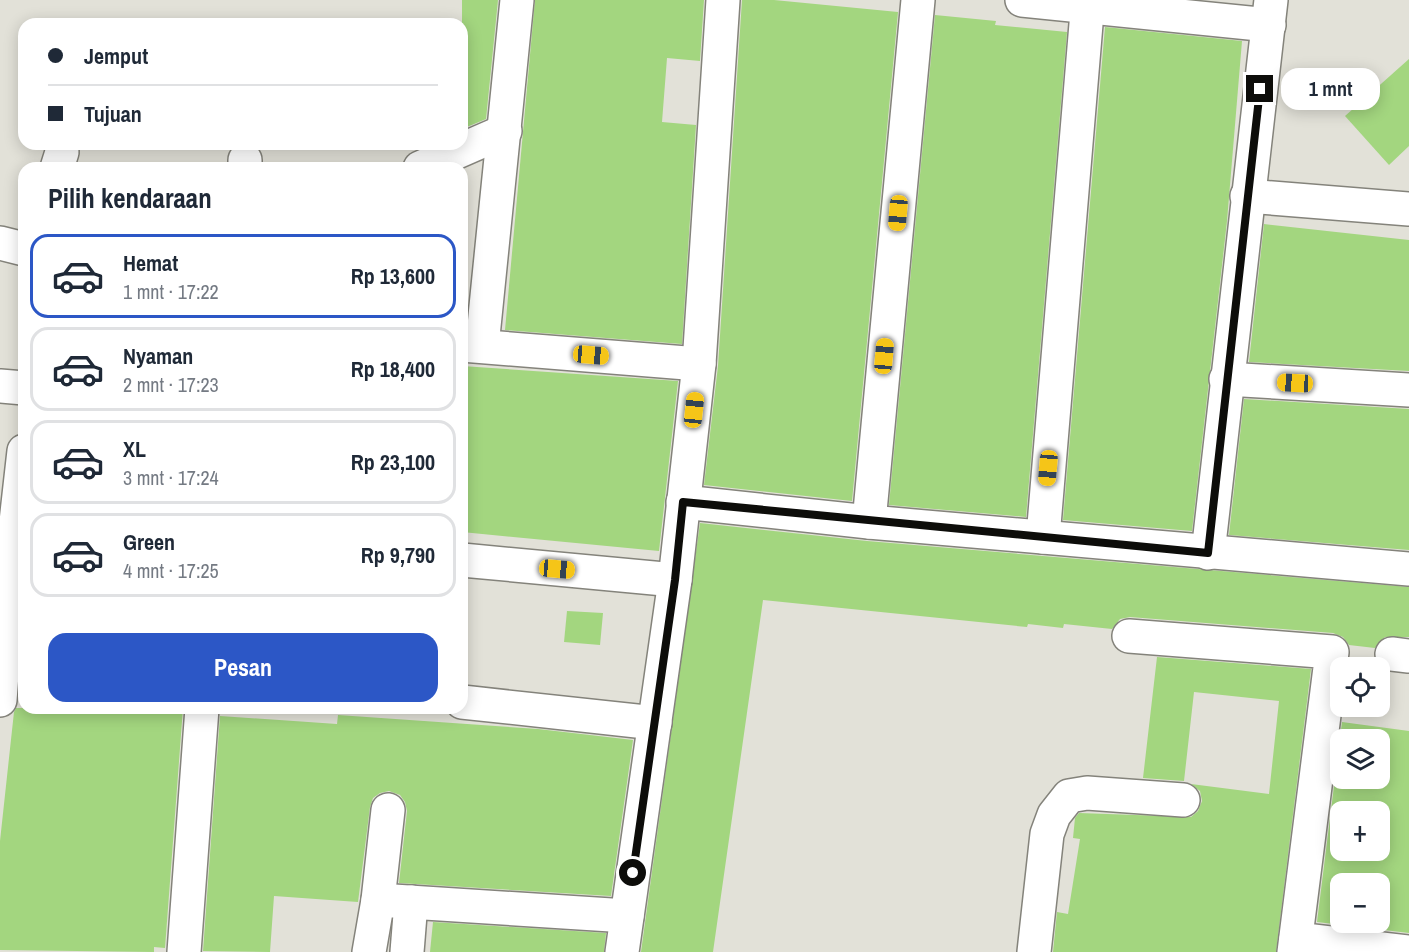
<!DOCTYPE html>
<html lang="id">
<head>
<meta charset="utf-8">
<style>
  body { margin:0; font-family:"Archivo Narrow",sans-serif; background:#f2f2f3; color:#1f2937; height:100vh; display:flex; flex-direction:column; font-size:22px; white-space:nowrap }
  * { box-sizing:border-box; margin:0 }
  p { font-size:20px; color:#747a83 }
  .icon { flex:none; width:33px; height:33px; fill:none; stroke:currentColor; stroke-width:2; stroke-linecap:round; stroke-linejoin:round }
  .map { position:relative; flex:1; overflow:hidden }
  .drawer { position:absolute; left:18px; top:162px; width:450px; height:552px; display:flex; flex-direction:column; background:#fff; border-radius:18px; box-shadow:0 3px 15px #0003 }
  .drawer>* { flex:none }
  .guide { position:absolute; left:18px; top:18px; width:450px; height:132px; border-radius:18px; box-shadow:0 3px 15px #0003; display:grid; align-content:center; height:132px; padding:0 30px; background:#fff }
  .controls { position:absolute; left:1330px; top:657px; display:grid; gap:12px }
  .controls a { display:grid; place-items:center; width:60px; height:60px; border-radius:12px; background:#fff; box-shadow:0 3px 15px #0003; font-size:30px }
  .end { position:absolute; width:27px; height:27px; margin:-14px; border:8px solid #0d0d0a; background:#fff; box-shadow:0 0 0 3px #fff }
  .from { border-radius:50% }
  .bubble { position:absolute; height:42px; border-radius:18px; background:#fff; box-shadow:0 3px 15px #0003; font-size:20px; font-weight:700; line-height:42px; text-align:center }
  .car { position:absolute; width:18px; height:36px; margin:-18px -9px; border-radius:8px; box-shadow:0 0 4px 2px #0007; background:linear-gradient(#f5c518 24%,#345 0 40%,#f5c518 0 76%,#345 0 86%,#f5c518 0) }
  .guide b { display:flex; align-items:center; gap:21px; height:57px; font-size:22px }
  .guide b+b { border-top:2px solid #e0e1e3 }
  .guide i { width:15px; height:15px; background:#1f2937 }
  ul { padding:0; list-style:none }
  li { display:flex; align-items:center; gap:18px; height:84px; margin:0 12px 9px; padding:0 18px; border:3px solid #e0e1e3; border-radius:18px }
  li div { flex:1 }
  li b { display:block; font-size:22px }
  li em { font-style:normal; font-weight:700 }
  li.current { border-color:#2c57c6 }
  li>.icon { width:54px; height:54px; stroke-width:1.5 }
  h2 { padding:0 30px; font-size:27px; line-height:72px }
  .action { display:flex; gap:12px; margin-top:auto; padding:12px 30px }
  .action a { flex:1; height:69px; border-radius:18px; background:#2c57c6; color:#fff; font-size:24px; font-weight:700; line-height:69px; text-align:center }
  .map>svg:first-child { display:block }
  .building { fill:#a3d67f; fill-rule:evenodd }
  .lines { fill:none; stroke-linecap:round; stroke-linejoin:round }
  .minor-casing { stroke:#84837b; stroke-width:36 }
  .minor { stroke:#fff; stroke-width:33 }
  .route { stroke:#0d0d0a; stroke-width:8 }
</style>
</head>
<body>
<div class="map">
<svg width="1409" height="952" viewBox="0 0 1409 952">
  <rect width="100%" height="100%" fill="#e2e1d8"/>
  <!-- building -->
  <g class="building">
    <path d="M462,0h36l-12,119 -24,10z"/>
    <path d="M535,0h169l-4,61 -33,-3 -5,64 34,3 -14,219 -177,-14z"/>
    <path d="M742,0h32l124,12 -46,489 -148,-16 14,-119z"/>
    <path d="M935,15l61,6 -1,4 72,7 -41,485 -137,-12z"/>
    <path d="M1105,27l137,14 -15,180 -35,310 -129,-11z"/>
    <path d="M1409,59v87l-20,19 -44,-49z"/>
    <path d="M1264,224l145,16v131l-160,-9z"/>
    <path d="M462,366l216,15 -19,170 -197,-19z"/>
    <path d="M1244,399l165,10v141l-180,-15z"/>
    <path d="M700,523l167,18 542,46v50h-24l-10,11 -26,-3 -6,-8 -10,-4 -203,-16 -10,2 -8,10 -48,-5 -1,4 -35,-4 -1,3 -264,-27 -50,352h-72z"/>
    <path d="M567,611l36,2 -3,32 -36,-3z"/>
    <path d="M1157,657l154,12 -35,283h-223l4,-40 11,2 12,-75 -7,-1 2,-20 4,-5 112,4 7,-6 4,-10 -2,-10 -9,-7 78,10 10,-93 -85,-9 -10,89 -41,-3z"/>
    <path d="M16,708h167l-18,240 -11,-1v5l-154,-2v-109l14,-129z"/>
    <path d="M338,715l200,14 95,11 -22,156 -212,-13 8,-72 -2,-9 -5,-7 -11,-4 -9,2 -7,5 -3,9 -12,95 -84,-6 -4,56 -67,-1 17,-235 117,8z"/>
    <path d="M1342,722l67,9v202l-92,-11zM1341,740h39v38h-39zM1341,812h39v38h-39zM1341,884h39v38h-39z"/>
    <path d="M433,922l173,11 -2,19h-174z"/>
  </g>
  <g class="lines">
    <defs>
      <g id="minor">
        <path d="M1022,0l247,25"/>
        <path d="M57,168l5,-16"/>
        <path d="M245,168v-8"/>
        <path d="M420,168l85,-37"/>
        <path d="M1247,196l162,13"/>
        <path d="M0,243l24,6"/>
        <path d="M462,345l237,19"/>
        <path d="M482,346l35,-346"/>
        <path d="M1226,379l183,11"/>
        <path d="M0,386l24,2"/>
        <path d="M683,502l186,20 540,47"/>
        <path d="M869,522l49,-522"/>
        <path d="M1043,537l45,-537"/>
        <path d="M1208,553l63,-553"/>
        <path d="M462,560l213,20"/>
        <path d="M1129,636l203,16 -38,300"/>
        <path d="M1392,654l17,2"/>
        <path d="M0,700l9,-116 15,-133"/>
        <path d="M462,702l193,21"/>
        <path d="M378,900l249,16"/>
        <path d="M1296,939l113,13"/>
        <path d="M184,952l18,-244"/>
        <path d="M369,952l9,-52 10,-90"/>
        <path d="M407,952l4,-50"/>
        <path d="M622,952l53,-372 24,-216 24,-364"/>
        <path d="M1034,952l13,-118 7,-19 15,-19 18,-3 96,7"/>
      </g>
    </defs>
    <!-- minor casing -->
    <use href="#minor" class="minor-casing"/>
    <!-- minor -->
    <use href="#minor" class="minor"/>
  </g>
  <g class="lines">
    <!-- route -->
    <path class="route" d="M633,873l42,-293 8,-78 525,51 52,-464"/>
  </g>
</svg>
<div class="controls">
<a><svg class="icon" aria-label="locate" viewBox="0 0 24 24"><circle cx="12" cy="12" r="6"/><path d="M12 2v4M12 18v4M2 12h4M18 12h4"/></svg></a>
<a><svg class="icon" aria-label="layers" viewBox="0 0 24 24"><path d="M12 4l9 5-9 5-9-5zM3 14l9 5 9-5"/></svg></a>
<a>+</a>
<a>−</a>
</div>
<i class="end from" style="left:633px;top:873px"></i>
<i class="end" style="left:1260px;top:89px"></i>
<div class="bubble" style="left:1281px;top:68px;width:99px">1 mnt</div>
<i class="car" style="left:898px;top:213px;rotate:185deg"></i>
<i class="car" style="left:591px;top:355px;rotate:95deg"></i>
<i class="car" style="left:884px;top:356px;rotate:5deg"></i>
<i class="car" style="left:1295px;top:383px;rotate:273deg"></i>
<i class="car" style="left:694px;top:410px;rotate:6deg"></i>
<i class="car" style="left:1048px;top:468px;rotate:185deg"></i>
<i class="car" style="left:557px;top:569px;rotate:95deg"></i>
<div class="guide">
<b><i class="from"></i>Jemput</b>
<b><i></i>Tujuan</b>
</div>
<section class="drawer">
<h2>Pilih kendaraan</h2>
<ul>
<li class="current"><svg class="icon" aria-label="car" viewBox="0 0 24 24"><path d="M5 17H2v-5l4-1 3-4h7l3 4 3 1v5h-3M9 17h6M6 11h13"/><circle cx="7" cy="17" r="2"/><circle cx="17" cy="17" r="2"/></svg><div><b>Hemat</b><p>1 mnt · 17:22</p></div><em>Rp 13,600</em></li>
<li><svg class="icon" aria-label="car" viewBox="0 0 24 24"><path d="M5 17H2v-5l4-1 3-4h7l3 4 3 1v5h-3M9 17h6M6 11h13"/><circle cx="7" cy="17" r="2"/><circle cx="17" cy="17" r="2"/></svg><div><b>Nyaman</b><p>2 mnt · 17:23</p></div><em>Rp 18,400</em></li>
<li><svg class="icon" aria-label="car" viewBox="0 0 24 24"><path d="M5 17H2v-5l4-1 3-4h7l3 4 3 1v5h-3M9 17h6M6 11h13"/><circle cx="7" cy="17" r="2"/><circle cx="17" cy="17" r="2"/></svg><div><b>XL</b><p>3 mnt · 17:24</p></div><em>Rp 23,100</em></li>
<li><svg class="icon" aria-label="car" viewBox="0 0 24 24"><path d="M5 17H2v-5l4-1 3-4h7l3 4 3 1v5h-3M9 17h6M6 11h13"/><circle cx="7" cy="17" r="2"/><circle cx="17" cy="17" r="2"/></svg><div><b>Green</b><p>4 mnt · 17:25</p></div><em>Rp 9,790</em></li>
</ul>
<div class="action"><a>Pesan</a></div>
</section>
</div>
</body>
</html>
